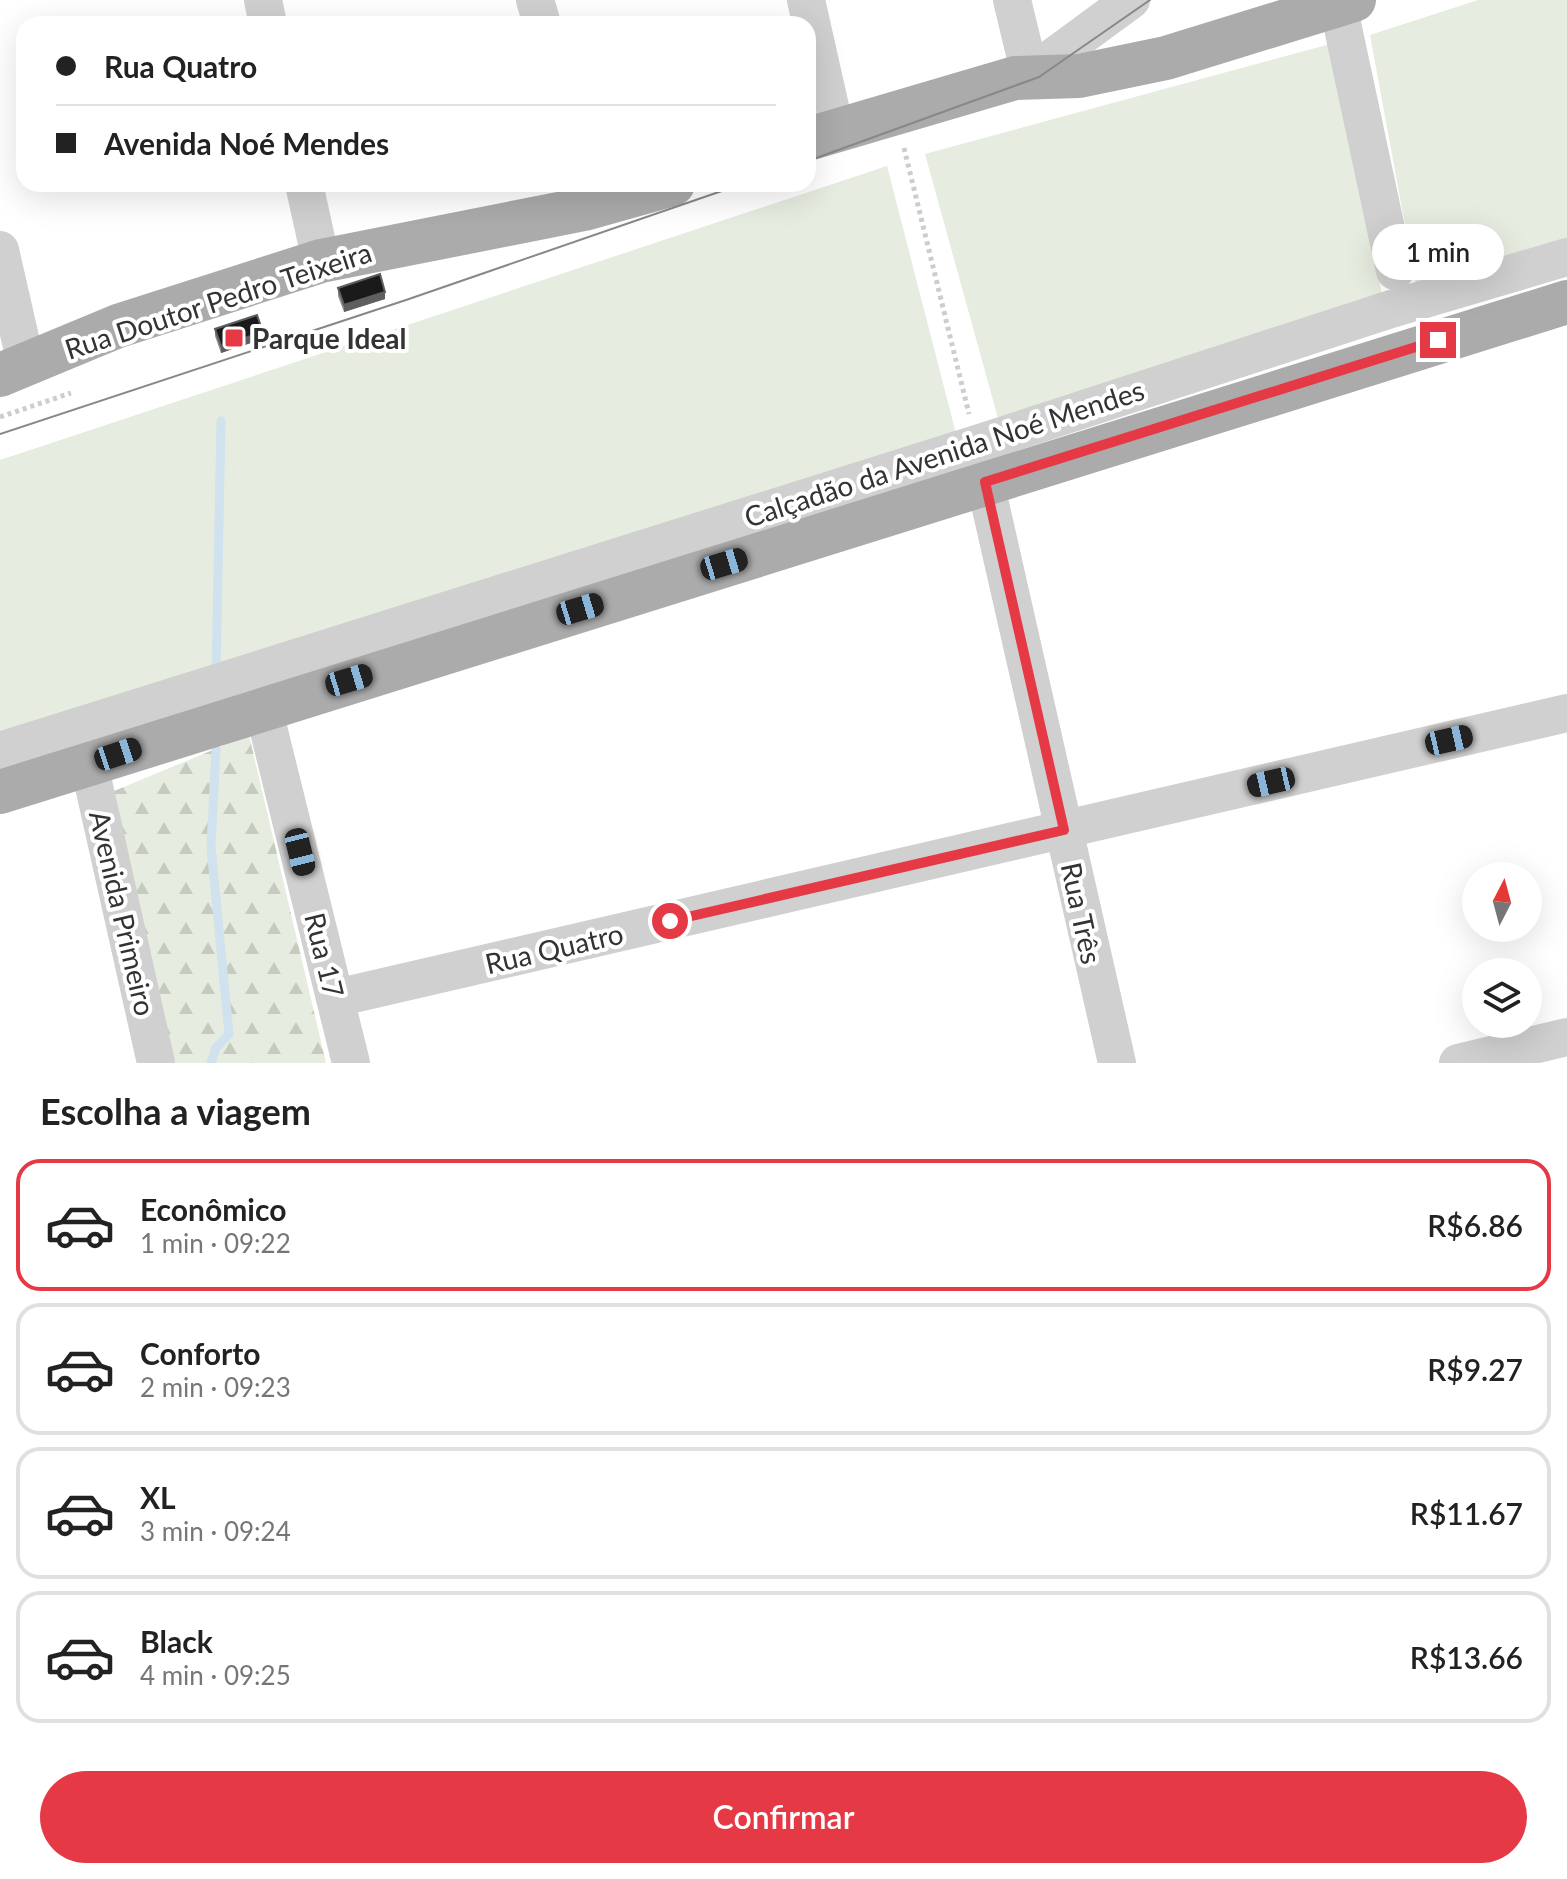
<!DOCTYPE html>
<html lang="pt">
<head>
<meta charset="utf-8">
<style>
  body { margin:0; font-family:Lato,sans-serif; background:#f2f2f2; color:#222; height:100vh; display:flex; flex-direction:column; font-size:30px; white-space:nowrap }
  * { box-sizing:border-box; margin:0 }
  p { font-size:26px; color:#767676 }
  .icon { flex:none; width:44px; height:44px; fill:none; stroke:currentColor; stroke-width:2; stroke-linecap:round; stroke-linejoin:round }
  .map { position:relative; height:1063px; overflow:hidden }
  .sheet { display:flex; flex-direction:column; background:#fff; flex:1 }
  .sheet>* { flex:none }
  .guide { position:absolute; left:16px; top:16px; width:800px; height:176px; border-radius:24px; box-shadow:0 8px 32px #0002; display:grid; align-content:center; height:176px; padding:0 40px; background:#fff }
  .needle { width:52px; rotate:6deg }
  .controls { position:absolute; left:1462px; top:862px; display:grid; gap:16px }
  .controls a { display:grid; place-items:center; width:80px; height:80px; border-radius:50%; background:#fff; box-shadow:0 8px 32px #0002; font-size:40px }
  .end { position:absolute; width:36px; height:36px; margin:-18px; border:10px solid #e63946; background:#fff; box-shadow:0 0 0 4px #fff }
  .from { border-radius:50% }
  .bubble { position:absolute; height:56px; border-radius:28px; background:#fff; box-shadow:0 8px 32px #0002; font-size:26px; font-weight:600; line-height:56px; text-align:center }
  .car { position:absolute; width:24px; height:48px; margin:-24px -12px; border-radius:10px; box-shadow:0 0 6px 2px #0007; background:linear-gradient(#222 24%,#8ab4d8 0 40%,#222 0 76%,#8ab4d8 0 86%,#222 0) }
  .guide b { display:flex; align-items:center; gap:28px; height:76px; font-size:30px }
  .guide b+b { border-top:2px solid #e0e0e0 }
  .guide i { width:20px; height:20px; background:#222 }
  ul { padding:0; list-style:none }
  li { display:flex; align-items:center; gap:24px; height:132px; margin:0 16px 12px; padding:0 24px; border:4px solid #e0e0e0; border-radius:24px }
  li div { flex:1 }
  li b { display:block; font-size:30px }
  li em { font-style:normal; font-weight:600 }
  li.on { border-color:#e63946 }
  li>.icon { width:72px; height:72px; stroke-width:1.5 }
  h2 { padding:0 40px; font-size:36px; line-height:96px }
  .cta { display:flex; gap:16px; margin-top:auto; padding:16px 40px }
  .cta a { flex:1; height:92px; border-radius:48px; background:#e63946; color:#fff; font-size:32px; font-weight:600; line-height:92px; text-align:center }
  .map>svg:first-child { display:block }
  .forest { fill:url(#forest-firs) }
  .green { fill:#e6ecdf }
  .lines { fill:none; stroke-linecap:round; stroke-linejoin:round }
  .stream { stroke:#cfe2ee; stroke-width:9 }
  .path { stroke:#cdcdcd; stroke-width:5; stroke-dasharray:4 4; stroke-linecap:butt }
  .minor { stroke:#d0d0d0; stroke-width:38 }
  .major { stroke:#ababab; stroke-width:44 }
  .tram { stroke:#888; stroke-width:2 }
  .wall { fill:#8c8c8c }
  .shaded-wall { fill:#5f5f5f }
  .building { fill:#1a1a1a; stroke:#5f5f5f; stroke-width:2 }
  .route { stroke:#e63946; stroke-width:10 }
  .poi-dot { fill:#e63946; stroke:#fff; stroke-width:3 }
  .labels { text-anchor:middle; dominant-baseline:central; stroke-width:8; stroke-linejoin:round; paint-order:stroke }
  .street-label { font-size:28px; fill:#333; stroke:#fff }
  .poi-label { font-size:28px; font-weight:bold; fill:#333; stroke:#fff; text-anchor:start }
</style>
</head>
<body>
<div class="map">
<svg width="1567" height="1063" viewBox="0 0 1567 1063">
  <defs>
    <pattern id="forest-firs" width="22" height="20" patternUnits="userSpaceOnUse" patternTransform="scale(2)"><rect width="22" height="20" fill="#e6ecdf"/><path d="M5 1l3.5 6h-7zM16 11l3.5 6h-7z" fill="#c6cbc0"/></pattern>
  </defs>
  <rect width="100%" height="100%" fill="#fff"/>
  <!-- forest -->
  <path class="forest" d="M249,735l77,328h-161l-63,-267z"/>
  <!-- green -->
  <g class="green">
    <path d="M1478,0h89v265l-146,47 -51,-277z"/>
    <path d="M1334,43l54,283 -384,114 -79,-286z"/>
    <path d="M887,166l75,291 -962,303v-300z"/>
  </g>
  <g class="lines">
    <!-- stream -->
    <g class="stream">
      <path d="M216,674l5,-253"/>
      <path d="M211,1063l5,-15 13,-14 -18,-187 5,-98"/>
    </g>
    <!-- path -->
    <g class="path">
      <path d="M904,148l65,266"/>
      <path d="M0,417l71,-24"/>
    </g>
    <!-- minor -->
    <g class="minor">
      <path d="M263,0l5,24"/>
      <path d="M535,0l7,24"/>
      <path d="M806,0l29,129"/>
      <path d="M1012,0l14,58v19"/>
      <path d="M1337,0l58,271"/>
      <path d="M1026,77l105,-77"/>
      <path d="M304,184l17,77"/>
      <path d="M0,250l26,114"/>
      <path d="M985,482l132,581"/>
      <path d="M263,707l88,356"/>
      <path d="M0,751l977,-307 414,-135 176,-52"/>
      <path d="M89,764l67,299"/>
      <path d="M336,998l1231,-285"/>
      <path d="M1458,1063l109,-26"/>
    </g>
    <!-- major -->
    <g class="major">
      <path d="M808,139l207,-61 64,-2 87,-18 188,-58"/>
      <path d="M0,375l118,-49 203,-65 263,-52 89,-25"/>
      <path d="M0,792l1567,-490"/>
    </g>
    <!-- tram -->
    <g class="tram">
      <path d="M808,161l231,-84 111,-77"/>
      <path d="M0,434l406,-134 336,-116"/>
    </g>
  </g>
  <!-- wall -->
  <g class="wall">
    <path d="M338,288l47,11 -41,13 -6,-16z"/>
    <path d="M215,329l48,10 -42,14 -6,-17z"/>
  </g>
  <!-- shaded-wall -->
  <g class="shaded-wall">
    <path d="M385,292v7l-41,13v-7z"/>
    <path d="M263,332v7l-42,14v-7z"/>
  </g>
  <!-- building -->
  <g class="building">
    <path d="M380,274l5,18 -41,13 -6,-17z"/>
    <path d="M257,315l6,17 -42,14 -6,-17z"/>
  </g>
  <g class="lines">
    <!-- route -->
    <path class="route" d="M670,921l394,-91 -79,-348 453,-142"/>
  </g>
  <!-- markers -->
  <rect class="poi-dot" x="224" y="328" width="20" height="20" rx="4"/>
  <g class="labels">
    <!-- street labels -->
    <g class="street-label">
      <text transform="translate(218 300) rotate(-18)">Rua Doutor Pedro Teixeira</text>
      <text transform="translate(944 453) rotate(-18)">Calçadão da Avenida Noé Mendes</text>
      <text transform="translate(123 913) rotate(77)">Avenida Primeiro</text>
      <text transform="translate(1082 913) rotate(78)">Rua Três</text>
      <text transform="translate(554 948) rotate(-13)">Rua Quatro</text>
      <text transform="translate(325 955) rotate(76)">Rua 17</text>
    </g>
    <!-- poi labels -->
    <g class="poi-label">
      <text x="252" y="338">Parque Ideal</text>
    </g>
  </g>
</svg>
<div class="controls">
<a><svg class="needle" viewBox="-14 -14 28 28"><path d="M0-13l5 13h-10z" fill="#e53935"/><path d="M0 13l5-13h-10z" fill="#767676"/></svg></a>
<a><svg class="icon" aria-label="layers" viewBox="0 0 24 24"><path d="M12 4l9 5-9 5-9-5zM3 14l9 5 9-5"/></svg></a>
</div>
<i class="end from" style="left:670px;top:921px"></i>
<i class="end" style="left:1438px;top:340px"></i>
<div class="bubble" style="left:1372px;top:224px;width:132px">1 min</div>
<i class="car" style="left:724px;top:564px;rotate:73deg"></i>
<i class="car" style="left:580px;top:609px;rotate:73deg"></i>
<i class="car" style="left:349px;top:680px;rotate:73deg"></i>
<i class="car" style="left:1449px;top:740px;rotate:77deg"></i>
<i class="car" style="left:118px;top:754px;rotate:72deg"></i>
<i class="car" style="left:1271px;top:782px;rotate:257deg"></i>
<i class="car" style="left:300px;top:852px;rotate:166deg"></i>
<div class="guide">
<b><i class="from"></i>Rua Quatro</b>
<b><i></i>Avenida Noé Mendes</b>
</div>
</div>
<section class="sheet">
<h2>Escolha a viagem</h2>
<ul>
<li class="on"><svg class="icon" aria-label="car" viewBox="0 0 24 24"><path d="M5 17H2v-5l4-1 3-4h7l3 4 3 1v5h-3M9 17h6M6 11h13"/><circle cx="7" cy="17" r="2"/><circle cx="17" cy="17" r="2"/></svg><div><b>Econômico</b><p>1 min · 09:22</p></div><em>R$6.86</em></li>
<li><svg class="icon" aria-label="car" viewBox="0 0 24 24"><path d="M5 17H2v-5l4-1 3-4h7l3 4 3 1v5h-3M9 17h6M6 11h13"/><circle cx="7" cy="17" r="2"/><circle cx="17" cy="17" r="2"/></svg><div><b>Conforto</b><p>2 min · 09:23</p></div><em>R$9.27</em></li>
<li><svg class="icon" aria-label="car" viewBox="0 0 24 24"><path d="M5 17H2v-5l4-1 3-4h7l3 4 3 1v5h-3M9 17h6M6 11h13"/><circle cx="7" cy="17" r="2"/><circle cx="17" cy="17" r="2"/></svg><div><b>XL</b><p>3 min · 09:24</p></div><em>R$11.67</em></li>
<li><svg class="icon" aria-label="car" viewBox="0 0 24 24"><path d="M5 17H2v-5l4-1 3-4h7l3 4 3 1v5h-3M9 17h6M6 11h13"/><circle cx="7" cy="17" r="2"/><circle cx="17" cy="17" r="2"/></svg><div><b>Black</b><p>4 min · 09:25</p></div><em>R$13.66</em></li>
</ul>
<div class="cta"><a>Confirmar</a></div>
</section>
</body>
</html>
